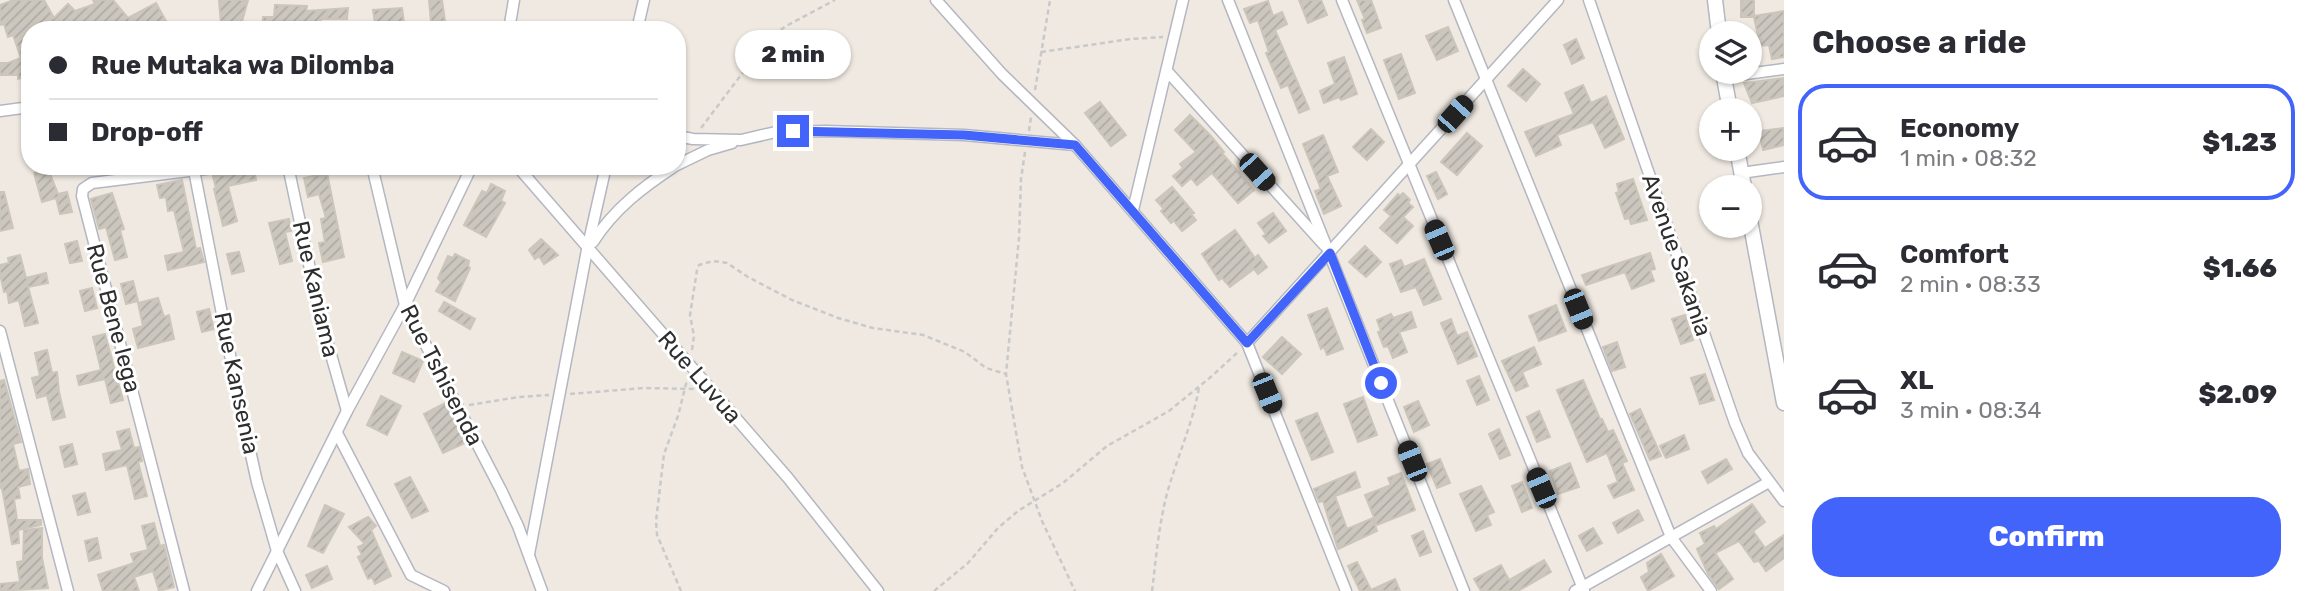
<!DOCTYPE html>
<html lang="en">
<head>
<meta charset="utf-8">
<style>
  body { margin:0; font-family:Rubik,sans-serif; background:#f7f7f7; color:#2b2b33; height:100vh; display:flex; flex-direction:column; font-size:26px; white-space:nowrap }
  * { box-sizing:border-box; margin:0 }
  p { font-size:23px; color:#7c7c81 }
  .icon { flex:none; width:38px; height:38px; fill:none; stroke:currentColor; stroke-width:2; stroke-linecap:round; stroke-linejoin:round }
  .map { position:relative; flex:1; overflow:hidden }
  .side { display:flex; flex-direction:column; background:#fff; width:525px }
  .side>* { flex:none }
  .guide { position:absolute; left:21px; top:21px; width:665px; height:154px; border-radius:28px; box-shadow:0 2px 5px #0004; display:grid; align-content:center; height:154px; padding:0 28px; background:#fff }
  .buttons { position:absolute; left:1699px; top:21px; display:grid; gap:14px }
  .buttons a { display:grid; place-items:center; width:63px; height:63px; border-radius:50%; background:#fff; box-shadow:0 2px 5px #0004; font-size:35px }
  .end { position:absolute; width:32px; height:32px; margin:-16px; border:9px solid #4264fb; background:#fff; box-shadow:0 0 0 4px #fff }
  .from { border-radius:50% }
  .bubble { position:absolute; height:49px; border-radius:24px; background:#fff; box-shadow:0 2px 5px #0004; font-size:23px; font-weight:800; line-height:49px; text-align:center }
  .car { position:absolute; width:21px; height:42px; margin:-21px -10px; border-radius:9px; box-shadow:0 0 5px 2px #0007; background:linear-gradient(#222 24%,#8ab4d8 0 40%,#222 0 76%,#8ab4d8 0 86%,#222 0) }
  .guide b { display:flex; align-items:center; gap:24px; height:66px; font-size:26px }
  .guide b+b { border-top:2px solid #e1e1e2 }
  .guide i { width:18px; height:18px; background:#2b2b33 }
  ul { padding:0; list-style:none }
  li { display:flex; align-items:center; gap:21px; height:116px; margin:0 14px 10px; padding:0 14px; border:4px solid transparent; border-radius:28px }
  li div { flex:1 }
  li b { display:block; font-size:26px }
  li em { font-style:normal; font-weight:800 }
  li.on { border-color:#4264fb }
  li>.icon { width:63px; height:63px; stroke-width:1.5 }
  h2 { padding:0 28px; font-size:32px; line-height:84px }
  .button { display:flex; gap:14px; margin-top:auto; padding:14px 28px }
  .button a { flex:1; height:80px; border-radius:28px; background:#4264fb; color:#fff; font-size:28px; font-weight:800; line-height:80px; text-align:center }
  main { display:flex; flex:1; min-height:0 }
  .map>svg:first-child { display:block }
  .building { fill:url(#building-hatch); stroke:#cbc5ba; stroke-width:2 }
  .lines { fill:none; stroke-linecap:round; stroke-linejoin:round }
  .minor-casing { stroke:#b4b7c1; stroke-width:13 }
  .tertiary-casing { stroke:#b4b7c1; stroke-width:17 }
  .path { stroke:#c9c9c9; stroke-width:2.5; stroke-dasharray:5 3.5; stroke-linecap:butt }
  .minor { stroke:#fff; stroke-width:10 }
  .tertiary { stroke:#fff; stroke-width:14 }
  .route { stroke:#4264fb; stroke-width:9 }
  .labels { text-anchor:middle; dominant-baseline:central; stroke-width:6; stroke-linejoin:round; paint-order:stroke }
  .street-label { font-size:23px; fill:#2e2e2e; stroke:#fff }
</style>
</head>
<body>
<main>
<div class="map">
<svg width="1784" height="591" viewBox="0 0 1784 591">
  <defs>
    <pattern id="building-hatch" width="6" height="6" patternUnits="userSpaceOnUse" patternTransform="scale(1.75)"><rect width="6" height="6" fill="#cbc7bf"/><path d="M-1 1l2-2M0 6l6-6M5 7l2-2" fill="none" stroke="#afaba4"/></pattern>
  </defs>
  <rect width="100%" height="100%" fill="#efe9e1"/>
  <!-- building -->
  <g class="building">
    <path d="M14,0h30l10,18 14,-14 7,7 20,-7 -2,-4h20l15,18 28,-15 15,27h-141v48l-2,-2 -10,3v-4h-18v-12h8l13,-5 -8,-23 -5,2 -4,-13 -4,1v-20z"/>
    <path d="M219,0h29l-7,25h-20z"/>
    <path d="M429,0h13l3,21 -14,1z"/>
    <path d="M1299,0h22l6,15 -19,8z"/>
    <path d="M1357,0h14l10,28 -14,5 -5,-13 3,-1z"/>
    <path d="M1741,0h13v16l30,-5v46l-12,2 -3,-14 -9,1 -6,-29h-13z"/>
    <path d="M1268,1l5,15 9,-4 5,12 -12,6 34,79 -10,4 -11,-28 -7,3 -15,-35 3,-1 -11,-32 -8,3 -6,-14z"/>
    <path d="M275,5l32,1 -1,5 42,-3 -1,11h-26l-1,11h-58l1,-13h11z"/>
    <path d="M402,8l3,22h-29l-3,-20z"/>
    <path d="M1448,27l10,24 -21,9 -11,-24z"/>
    <path d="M1576,39l8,19 -12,6 -8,-19z"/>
    <path d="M1401,54l14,39 -16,6 -15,-39z"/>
    <path d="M1344,57l13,37 -16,6 -2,-3 -15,6 -4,-12 15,-7 -7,-21z"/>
    <path d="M1523,69l17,15 -14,17 -18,-15z"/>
    <path d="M1784,78v18l-32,7 -8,-20z"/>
    <path d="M1583,85l8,18 15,-7 18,43 -19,9 -12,-26 -36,13 4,10 -25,11 -11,-24 49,-18 -9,-21z"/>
    <path d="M1100,102l26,33 -15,11 -26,-33z"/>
    <path d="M1190,115l20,20 14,17 -2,1 32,37 -16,13 -26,-30 -15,12 -6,-7 -9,8 -9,-10 10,-8 -3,-4 16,-12 -21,-22z"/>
    <path d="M1784,128v17l-21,5 -4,-19z"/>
    <path d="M1371,129l13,13 -17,18 -14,-13z"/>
    <path d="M1467,133l15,13 -25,29 -16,-13z"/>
    <path d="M1323,135l15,37 -11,4 14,30 -17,8 -9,-23 6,-2 -18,-45z"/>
    <path d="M38,166h9l11,28 9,-2 5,20 -12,2 -4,-16 -14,4 -8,-29 5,-1z"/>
    <path d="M237,167h17l2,13 -28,6 9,35 -14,5 -9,-37h2l-3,-13 18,-2z"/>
    <path d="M1436,172l11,22 -9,5 -11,-23z"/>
    <path d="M327,173l17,84 -21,5 -4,-19 6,-1 -4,-23 5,-1 -7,-24 -11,3 -4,-19z"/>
    <path d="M1633,179l14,41 -16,4 -2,-6 -4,1 -9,-26 3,-1 -2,-8z"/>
    <path d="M182,180l14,69 4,-1 4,14 -36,8 -3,-14 19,-4 -10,-42 -6,1 -2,-14 -6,1 -3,-13z"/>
    <path d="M491,184l14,7 -4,10 4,2 -19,34 -22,-12 18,-34 5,2z"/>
    <path d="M1172,187l22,26 -3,1 5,6 -14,11 -8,-10 -3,2 -10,-12 3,-2 -8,-9z"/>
    <path d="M0,192h4l9,36 -13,3z"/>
    <path d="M112,193l12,36 -4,1 7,27 -12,3 -9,-33 -7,2 -8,-30z"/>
    <path d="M1403,193l7,7 -2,3 5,4 -10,10 10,9 -16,17 -17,-15 11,-12 -7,-6 14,-16 2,2z"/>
    <path d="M1273,213l13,18 -17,12 -6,-7 3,-2 -8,-11z"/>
    <path d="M289,219l2,12 -6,1 7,29 -12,3 -11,-41z"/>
    <path d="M1235,230l20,28 3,-3 9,12 -9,7 -4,-5 -24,18 -8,-9 -3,2 -17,-26z"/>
    <path d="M541,239l17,16 -14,9 -5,-8 -4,3 -6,-9z"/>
    <path d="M77,241l5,20 -12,2 -5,-19z"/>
    <path d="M1365,246l16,16 -15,15 -17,-15z"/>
    <path d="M239,252l5,19 -12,3 -5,-20z"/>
    <path d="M1650,253l5,16 -5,1 4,11 -22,8 -7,-17 -39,13 -4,-10z"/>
    <path d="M455,254l14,7 -1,5 2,2 -15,33 -19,-10 5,-9 -3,-4 10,-22 5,2z"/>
    <path d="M20,255l6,23 20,-5 2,10 -20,4 10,36 -13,3 -6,-26 -10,3 -2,-12 -3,1 -4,-18v-9l9,-2 -1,-5z"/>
    <path d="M1424,259l17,40 -17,6 -8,-18 -15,5 -11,-28 11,-4 3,7z"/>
    <path d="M133,281l5,20 -12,3 -5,-20z"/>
    <path d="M92,288l5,20 -12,3 -5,-20z"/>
    <path d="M158,298l6,19 5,-2 5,24 -36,9 -5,-19 10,-3 -5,-23z"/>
    <path d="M444,302l31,17 -5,10 -31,-18z"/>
    <path d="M1556,305l10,26 -27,10 -10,-25z"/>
    <path d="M1327,308l16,41 -16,6 -3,-8 -3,2 -13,-34z"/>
    <path d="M209,309l5,20 -12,3 -5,-20z"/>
    <path d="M1411,312l5,15 -17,5 8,20 -14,6 -5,-12 -4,1 -6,-15 3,-1 -4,-11 14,-6 2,4z"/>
    <path d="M1685,315l8,25 -12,4 -9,-25z"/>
    <path d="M1451,319l6,17 10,-4 10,24 -19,8 -17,-41z"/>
    <path d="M105,334l18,66 -12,3 -6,-24 -26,6 -2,-9 24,-6 -8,-33z"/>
    <path d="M1282,337l19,17 -19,20 -19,-17z"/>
    <path d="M1617,342l8,25 -13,4 -9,-24z"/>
    <path d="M1534,347l7,17 -19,8 6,14 -12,5 -14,-30z"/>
    <path d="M47,350l5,23 5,-1 2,20 6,25 -12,3 -6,-25 -10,3 -5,-20 8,-2 -5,-23z"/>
    <path d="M402,352l21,9 -9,21 -21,-9z"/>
    <path d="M1705,374l9,26 -14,4 -9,-26z"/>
    <path d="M1479,376l10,24 -12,5 -10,-24z"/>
    <path d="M4,380l17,62 -8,2 6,27 9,-2 2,15 -12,3 2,11 -6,1 3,21h24v5l-23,5 1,13 -7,1 -10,-56h-2v-107z"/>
    <path d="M1583,380l17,39h2l6,13 5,-2 14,31 -5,2 12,27 -20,8 -6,-12 10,-4 -11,-29 -20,9 -30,-72z"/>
    <path d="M381,396l20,10 -14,29 -20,-10z"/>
    <path d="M1363,397l14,38 -19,7 -14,-38z"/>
    <path d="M1418,401l11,24 -15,7 -10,-25z"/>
    <path d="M445,403l20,40 -22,10 -19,-39z"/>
    <path d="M1640,409l21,47 -11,4 -20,-46z"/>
    <path d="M1539,411l11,26 -13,5 -10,-25z"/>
    <path d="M1317,413l16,39 -21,8 -16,-39z"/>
    <path d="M129,429l5,19 5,-1 3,14 -4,1 9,34 -12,3 -8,-34 -21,5 -3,-16 19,-4 -5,-18z"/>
    <path d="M1499,429l11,26 -10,4 -11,-25z"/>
    <path d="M1684,435l5,14 -23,9 -6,-12z"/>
    <path d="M72,444l5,20 -12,3 -5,-20z"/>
    <path d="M1440,459l10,24 -13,5 -10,-24z"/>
    <path d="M1726,459l6,10 -24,14 -6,-11z"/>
    <path d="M1570,463l9,24 -21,7 -8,-23z"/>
    <path d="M1355,472l5,15 -25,9 12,33 26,-11 4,13 -39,18 -15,-48 -4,1 -5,-13z"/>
    <path d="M1401,473l14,37 -38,15 -12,-30 26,-10 -3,-7z"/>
    <path d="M410,477l18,34 -16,7 -17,-34z"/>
    <path d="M1522,482l10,26 -10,4 -10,-26z"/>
    <path d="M1481,486l13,26 -7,3 4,10 -15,6 -16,-37z"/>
    <path d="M85,493l5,19 -12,3 -5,-19z"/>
    <path d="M1752,504l13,18 -12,9 12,17 19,-13v23l-18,13 -7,-10 -5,1 -15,-21 -24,12 18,26 -14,10 -11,-15 -11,-25 8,-5 -5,-11 14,-7 2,3z"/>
    <path d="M325,505l19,9 -21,39 -15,-7z"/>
    <path d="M1638,510l5,10 -25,13 -5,-10z"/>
    <path d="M368,517l8,9 -5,4 20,46 -16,8 -3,-7 -4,2 -10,-22 4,-2 -4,-8 7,-3 -16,-17z"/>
    <path d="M154,523l6,23 4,-1 10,42 -15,4 -6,-20 -19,6 5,14h-36l-5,-16 36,-12 -3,-9 17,-4 -6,-24z"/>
    <path d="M42,528v30l6,30 -48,3v-7l20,-2 -3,-20 6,-1 1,-31z"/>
    <path d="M1593,528l9,15 -15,8 -8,-15z"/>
    <path d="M1423,531l8,21 -11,4 -8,-20z"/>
    <path d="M97,538l4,20 -12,3 -4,-20z"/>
    <path d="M1661,554l13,22 -26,15 -7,-14 8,-5 -2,-9z"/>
    <path d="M1544,560l7,12 -33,19h-37l-7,-12 27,-14 8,15z"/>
    <path d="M1357,562l14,28 24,-11 5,12h-40l-12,-25z"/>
    <path d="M327,566l5,13 -20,9 -6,-13z"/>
  </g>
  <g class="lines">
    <defs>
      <g id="minor">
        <path d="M936,0l66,74 73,71 172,198 99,248"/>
        <path d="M1228,0l236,591"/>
        <path d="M1342,0l242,591"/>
        <path d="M1454,0l217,537 40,54"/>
        <path d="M1589,0l146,423 13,30 36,48"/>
        <path d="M509,30l5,-30"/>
        <path d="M637,30l7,-30"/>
        <path d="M1167,71l157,174"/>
        <path d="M1724,77l60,-8"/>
        <path d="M0,111l30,-4"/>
        <path d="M677,136l16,3 48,1 35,-8 50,-1 138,4 111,10"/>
        <path d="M677,165l31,-15 24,-7"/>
        <path d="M288,166l32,150 27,95"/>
        <path d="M372,166l33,139 96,185 17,36 24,65"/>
        <path d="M517,166l271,312 90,113"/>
        <path d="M194,170l44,226 19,86 20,69 18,40"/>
        <path d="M1741,173l43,-6"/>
        <path d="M1133,210l50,-210"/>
        <path d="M593,242c21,-33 50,-55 82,-76"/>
        <path d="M0,331l68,260"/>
        <path d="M1247,343l311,-343"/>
        <path d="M337,433l74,142 33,16"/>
        <path d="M529,554l58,-304 19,-84"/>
        <path d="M184,591l-102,-395 1,-7 9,-6 137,-17"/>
        <path d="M257,591l90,-180 58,-106 67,-139"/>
        <path d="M1575,591l194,-109"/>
      </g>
      <g id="tertiary">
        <path d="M1715,0l4,33"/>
        <path d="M1723,72l7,38"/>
        <path d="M1737,149l7,38"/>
        <path d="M1750,220l34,183"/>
      </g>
    </defs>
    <!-- minor casing -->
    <use href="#minor" class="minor-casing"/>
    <!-- tertiary casing -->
    <use href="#tertiary" class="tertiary-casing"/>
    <!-- path -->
    <g class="path">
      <path d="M1041,52l90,-13 32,-2"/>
      <path d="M1035,90l15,-90"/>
      <path d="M701,128l43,-57 17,-27 25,-18 49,-26"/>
      <path d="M1029,131l2,-14"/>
      <path d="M1025,152l-4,27 -2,59 -13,136 16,93 20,54 33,70"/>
      <path d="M692,350l2,-14 -4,-21 7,-45 2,-5 14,-4 14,2 21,14 44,23 46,18 35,10 50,7 42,17 21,16 20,6"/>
      <path d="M570,394l74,-6 52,1"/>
      <path d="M469,405l50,-8 30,-2"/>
      <path d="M681,591l-24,-56 -1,-14 8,-67 14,-38 9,-36"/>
      <path d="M934,591l34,-28 30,-35 20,-17 45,-28 44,-37 62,-35 43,-35 26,-24"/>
      <path d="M1152,591c4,-33 7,-69 16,-101 10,-35 25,-67 31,-103"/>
    </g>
    <!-- minor -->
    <use href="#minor" class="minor"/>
    <!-- tertiary -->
    <use href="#tertiary" class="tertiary"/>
  </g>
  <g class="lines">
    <!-- route -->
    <path class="route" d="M793,131l171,4 111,10 172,198 83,-90 51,130"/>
  </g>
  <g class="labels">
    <!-- street labels -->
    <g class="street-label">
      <text transform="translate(1677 255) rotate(71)">Avenue Sakania</text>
      <text transform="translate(316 289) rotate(77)">Rue Kaniama</text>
      <text transform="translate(114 318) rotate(75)">Rue Bene lega</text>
      <text transform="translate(442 375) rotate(63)">Rue Tshisenda</text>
      <text transform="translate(700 377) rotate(49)">Rue Luvua</text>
      <text transform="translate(237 383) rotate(78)">Rue Kansenia</text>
    </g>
  </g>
</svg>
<div class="buttons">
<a><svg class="icon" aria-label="layers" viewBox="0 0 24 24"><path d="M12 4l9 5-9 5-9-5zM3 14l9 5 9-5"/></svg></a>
<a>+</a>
<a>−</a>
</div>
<i class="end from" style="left:1381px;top:383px"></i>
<i class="end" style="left:793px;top:131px"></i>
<div class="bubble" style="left:735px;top:30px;width:116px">2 min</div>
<i class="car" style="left:1455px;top:114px;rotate:42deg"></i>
<i class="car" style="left:1257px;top:172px;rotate:138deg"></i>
<i class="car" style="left:1439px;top:240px;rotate:337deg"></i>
<i class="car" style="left:1578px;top:309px;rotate:158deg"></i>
<i class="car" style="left:1267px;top:393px;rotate:158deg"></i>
<i class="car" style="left:1412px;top:461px;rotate:338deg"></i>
<i class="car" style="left:1541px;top:488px;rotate:337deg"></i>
<div class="guide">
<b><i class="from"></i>Rue Mutaka wa Dilomba</b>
<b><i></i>Drop-off</b>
</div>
</div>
<section class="side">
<h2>Choose a ride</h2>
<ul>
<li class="on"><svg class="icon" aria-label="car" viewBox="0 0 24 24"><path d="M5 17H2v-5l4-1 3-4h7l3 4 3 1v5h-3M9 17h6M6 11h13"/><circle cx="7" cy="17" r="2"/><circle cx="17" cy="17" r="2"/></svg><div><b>Economy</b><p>1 min · 08:32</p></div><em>$1.23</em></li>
<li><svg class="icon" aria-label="car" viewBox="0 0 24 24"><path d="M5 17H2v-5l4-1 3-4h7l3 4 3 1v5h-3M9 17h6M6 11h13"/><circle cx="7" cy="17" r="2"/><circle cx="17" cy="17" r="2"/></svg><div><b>Comfort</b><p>2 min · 08:33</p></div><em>$1.66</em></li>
<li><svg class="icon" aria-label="car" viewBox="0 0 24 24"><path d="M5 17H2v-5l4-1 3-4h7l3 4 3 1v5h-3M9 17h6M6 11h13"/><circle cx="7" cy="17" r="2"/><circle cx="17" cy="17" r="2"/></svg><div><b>XL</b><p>3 min · 08:34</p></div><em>$2.09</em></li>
</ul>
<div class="button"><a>Confirm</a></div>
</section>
</main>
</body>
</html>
